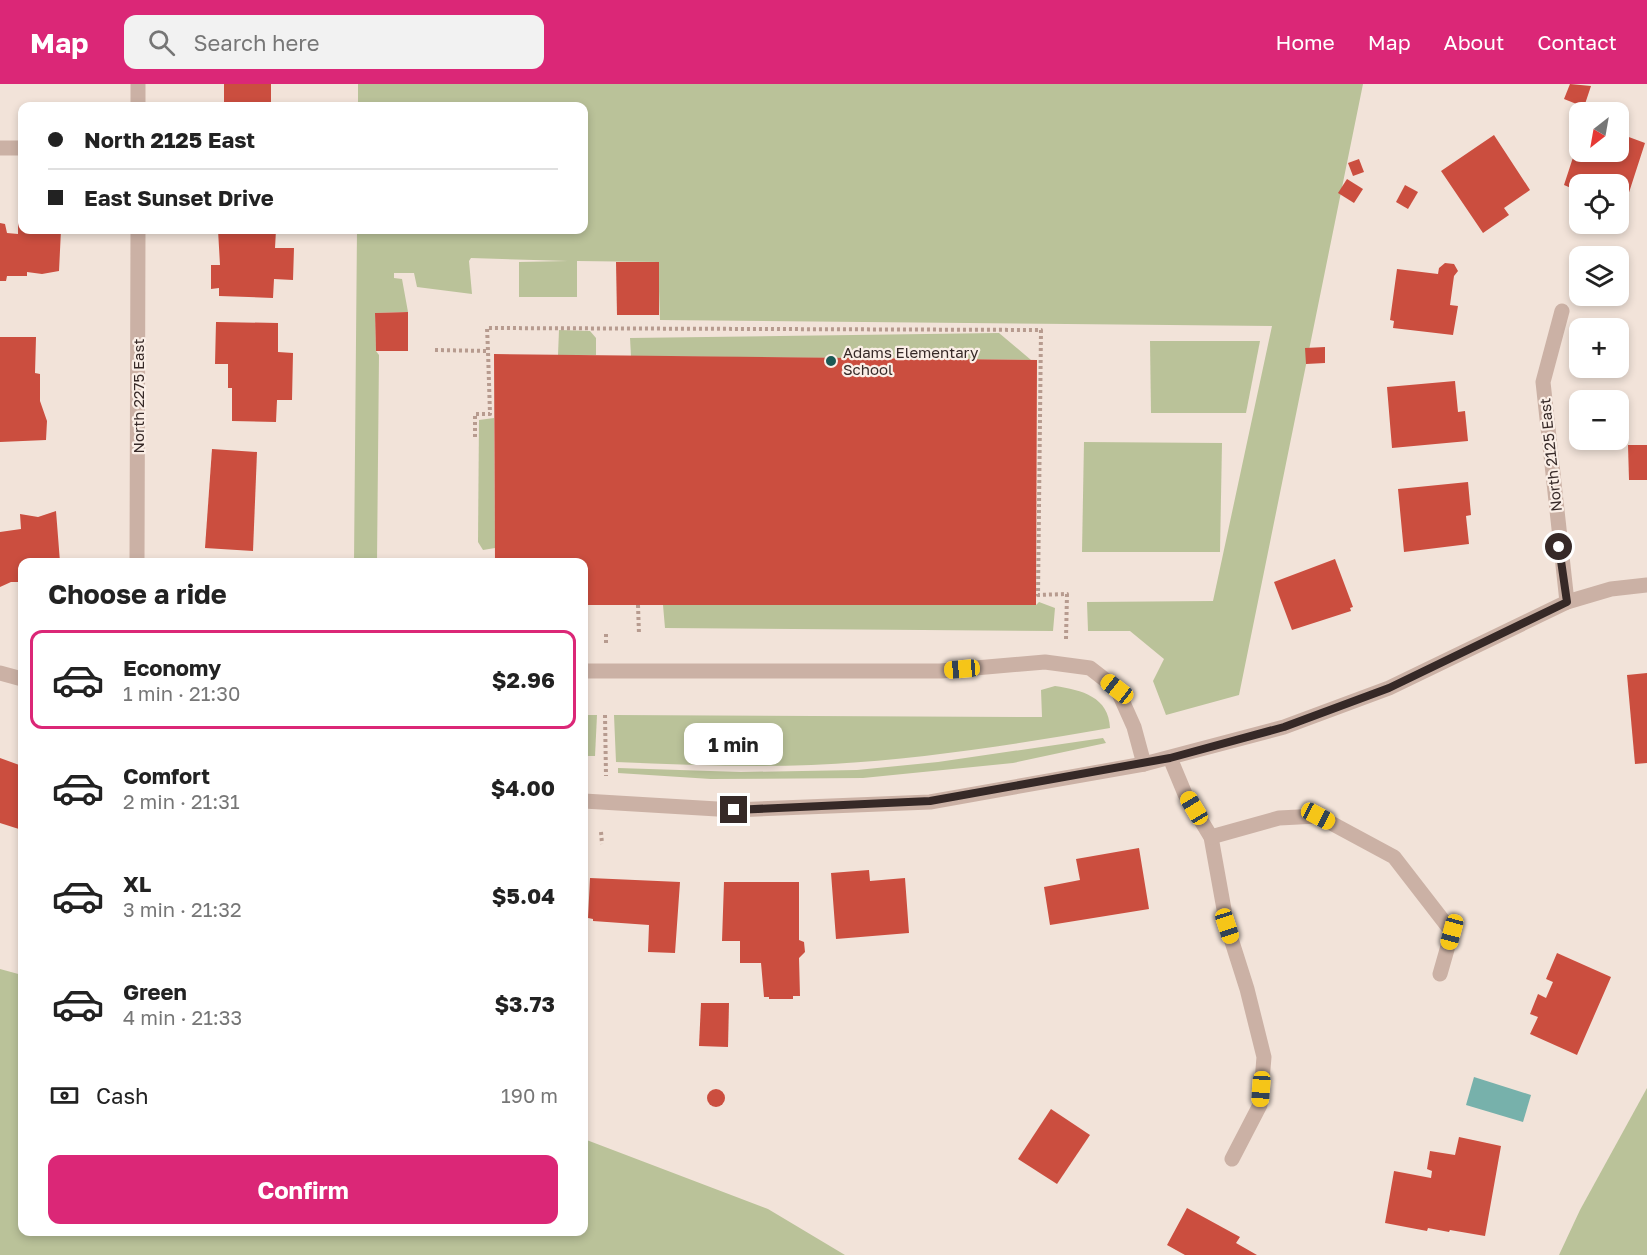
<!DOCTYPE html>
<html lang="en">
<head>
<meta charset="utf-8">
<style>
  body { margin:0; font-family:"Golos Text",sans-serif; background:#f2f2f2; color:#222; height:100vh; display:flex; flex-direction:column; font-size:22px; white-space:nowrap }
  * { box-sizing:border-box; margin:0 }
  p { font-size:20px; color:#767676 }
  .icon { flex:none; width:33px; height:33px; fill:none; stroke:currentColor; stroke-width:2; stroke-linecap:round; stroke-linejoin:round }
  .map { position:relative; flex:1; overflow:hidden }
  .details { position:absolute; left:18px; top:474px; width:570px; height:678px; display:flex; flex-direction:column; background:#fff; border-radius:12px; box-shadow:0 3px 9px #0003 }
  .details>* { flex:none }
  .top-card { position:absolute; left:18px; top:18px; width:570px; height:132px; border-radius:12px; box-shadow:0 3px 9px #0003; display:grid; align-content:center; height:132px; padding:0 30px; background:#fff }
  .needle { width:39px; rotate:211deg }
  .buttons { position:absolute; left:1569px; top:18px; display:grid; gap:12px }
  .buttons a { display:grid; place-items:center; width:60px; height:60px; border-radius:12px; background:#fff; box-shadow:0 3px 9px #0003; font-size:30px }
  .end { position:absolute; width:27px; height:27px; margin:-14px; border:8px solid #362927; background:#fff; box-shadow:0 0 0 3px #fff }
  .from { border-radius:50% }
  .bubble { position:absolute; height:42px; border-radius:12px; background:#fff; box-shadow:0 3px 9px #0003; font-size:20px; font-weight:700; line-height:42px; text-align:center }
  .car { position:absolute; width:18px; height:36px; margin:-18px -9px; border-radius:8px; box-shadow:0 0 4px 2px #0007; background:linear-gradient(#f5c518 24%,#345 0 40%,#f5c518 0 76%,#345 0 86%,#f5c518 0) }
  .top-card b { display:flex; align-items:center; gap:21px; height:57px; font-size:22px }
  .top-card b+b { border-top:2px solid #e0e0e0 }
  .top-card i { width:15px; height:15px; background:#222 }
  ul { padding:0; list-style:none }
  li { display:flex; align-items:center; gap:18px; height:99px; margin:0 12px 9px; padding:0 18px; border:3px solid transparent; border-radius:12px }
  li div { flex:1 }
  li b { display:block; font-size:22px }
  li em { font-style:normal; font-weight:700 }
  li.selected { border-color:#db2777 }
  li>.icon { width:54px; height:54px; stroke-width:1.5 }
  h2 { padding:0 30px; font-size:27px; line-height:72px }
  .pay { display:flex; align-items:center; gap:15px; height:66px; padding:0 30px; font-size:22px }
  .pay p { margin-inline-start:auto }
  .button { display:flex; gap:12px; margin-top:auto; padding:12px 30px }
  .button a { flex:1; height:69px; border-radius:12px; background:#db2777; color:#fff; font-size:24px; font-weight:700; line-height:69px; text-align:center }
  header { display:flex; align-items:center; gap:36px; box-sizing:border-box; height:84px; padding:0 30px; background:#db2777; color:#fff }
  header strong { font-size:28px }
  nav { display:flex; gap:33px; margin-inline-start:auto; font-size:21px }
  .search { width:420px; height:54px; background:#f2f2f2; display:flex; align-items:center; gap:15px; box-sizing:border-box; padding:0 21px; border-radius:12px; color:#767676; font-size:22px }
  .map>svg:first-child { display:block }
  .green { fill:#bac299 }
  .water { fill:#77b1ab }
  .building { fill:#cb4e3f }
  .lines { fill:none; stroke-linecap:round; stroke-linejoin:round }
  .path { stroke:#b79b8f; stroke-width:4; stroke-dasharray:3 3; stroke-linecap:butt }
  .lane { stroke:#cbb1a5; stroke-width:15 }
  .street { stroke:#cbb1a5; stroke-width:15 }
  .route { stroke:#362927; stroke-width:8 }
  .poi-dot { fill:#1a5955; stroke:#faeee6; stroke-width:2 }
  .labels { text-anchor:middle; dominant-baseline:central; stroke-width:4.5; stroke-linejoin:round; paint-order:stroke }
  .poi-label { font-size:15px; fill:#362927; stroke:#faeee6; text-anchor:start }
  .street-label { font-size:15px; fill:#362927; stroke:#faeee6 }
</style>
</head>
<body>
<header>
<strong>Map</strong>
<div class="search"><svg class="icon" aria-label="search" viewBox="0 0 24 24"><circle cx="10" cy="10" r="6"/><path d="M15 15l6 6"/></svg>Search here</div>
<nav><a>Home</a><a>Map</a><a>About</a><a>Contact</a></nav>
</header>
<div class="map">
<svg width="1647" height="1171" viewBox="0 0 1647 1171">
  <rect width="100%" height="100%" fill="#f2e3d9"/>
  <!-- green -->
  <g class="green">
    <path d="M358,0h1005l-124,611 -73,20 -13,-34 11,-22 -34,-28h-42l-1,-29 126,-1 59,-275 -612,-6 -2,-58 -81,-1v36h-58v-35l49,-1 -97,-3 -2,3 3,33 -55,-7 -3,-14h-20v5l8,1 6,33 -33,1 1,38 3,4 -2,207h-23l3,-332h227v-124h-226z"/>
    <path d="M559,246l31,1 6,7v17h-38z"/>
    <path d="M999,249l32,27 -400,-4 -1,-18z"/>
    <path d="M1150,257h110l-14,72h-95z"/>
    <path d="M494,334l1,130 -12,2 -5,-8 1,-122z"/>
    <path d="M1084,358l138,1 -2,109h-138z"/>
    <path d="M1039,518l16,6 -2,23 -388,-3 -2,-23h373z"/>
    <path d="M1055,602c27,4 54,11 55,42 -115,20 -232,38 -349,38 -48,0 -97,-2 -145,-4l-2,-47 428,2 -1,-27z"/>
    <path d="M584,631h13l-2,41h-11z"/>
    <path d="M1103,654l3,5 -93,20 -150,15 -152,1 -93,-6v-5l123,4 116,-2 81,-8z"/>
    <path d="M0,885l22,6v257h562v-93l184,70 77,46h-845z"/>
    <path d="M1647,1004v167h-88l21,-45z"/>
  </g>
  <!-- water -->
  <path class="water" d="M1474,993l57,18 -8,27 -57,-17z"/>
  <!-- building -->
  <g class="building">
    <rect x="224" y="0" width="47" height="22"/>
    <path d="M1570,0l21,2 -7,21 -20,-8z"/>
    <path d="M1618,49l27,10 -22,68 -5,-1v-26h-38v13l-3,-1 1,-5 -14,-6 15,-46 1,13h38z"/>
    <path d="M1494,51l36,55 -26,18 5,7 -26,18 -42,-62z"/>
    <path d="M1359,75l5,13 -11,4 -5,-13z"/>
    <path d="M1347,95l16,10 -9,14 -16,-10z"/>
    <path d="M1405,101l13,7 -10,17 -12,-7z"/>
    <path d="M18,138l4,1v7h39l-2,41 -17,3 -15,-2v4h-20l-1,5h-6v-58l5,1 2,9 11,1z"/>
    <path d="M218,146h58l-1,18h19l-1,32 -19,-1 -1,19 -54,-2v-8l-8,1v-24h9z"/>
    <path d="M616,178h43v53h-42z"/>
    <path d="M1445,179l9,1 4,7 -4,5 -4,29 8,1 -5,29 -60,-7 1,-7 -4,-1 7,-51 41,5 1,-6z"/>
    <path d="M408,228v39h-32l-1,-38z"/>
    <path d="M216,238l62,1v29l15,1 -1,47h-15l-1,22 -44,-1v-33h-4v-24h-13z"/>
    <path d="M0,253h36l-1,36 5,1v27l7,20 -1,19 -46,2z"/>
    <path d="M1325,263v16l-19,1 -1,-16z"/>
    <path d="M494,270l543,6 -1,245h-452v-43h-89z"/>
    <path d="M1455,297l3,31 7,-1 3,30 -76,7 -5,-61z"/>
    <path d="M1628,361h19v35h-18z"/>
    <path d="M212,365l45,3 -4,99 -48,-3z"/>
    <path d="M1468,398l3,33 -5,1 3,28 -65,8 -6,-63z"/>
    <path d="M56,427l4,51h-38v20h-11l-11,5v-55l21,-3 -1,-15 18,3z"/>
    <path d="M1335,475l18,48 -3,1 1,3 -59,19 -18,-48z"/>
    <path d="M1647,589v90l-12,1 -8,-89z"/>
    <path d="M0,674l22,8v64l-22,-7z"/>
    <path d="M1139,764l10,61 -99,16 -6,-38 36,-7 -4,-21z"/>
    <path d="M869,786l1,11 35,-3 4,55 -73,6 -5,-66z"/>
    <path d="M590,794l90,4 -5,71 -27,-1 1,-27 -56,-4v-2l-5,-1z"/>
    <path d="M724,798h75v58l5,2 1,10 -6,6 1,38h-7v3h-24v-2h-5l-3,-34h-21v-22h-18z"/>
    <path d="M1557,869l54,24 -34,78 -47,-21 8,-17 -8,-3 8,-20 8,4 7,-16 -7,-3z"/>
    <path d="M701,919h28l-1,44 -29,-1z"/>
    <circle cx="716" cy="1014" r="9"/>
    <path d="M1051,1025l39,26 -33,49 -39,-25z"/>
    <path d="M1459,1053l42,9 -16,90 -35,-6 -1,2 -21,-4 -1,3 -42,-8 9,-52 37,7 1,-7 -5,-2 3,-18 25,4z"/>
    <path d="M1187,1124l53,29 -4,6 21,12h-72l-18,-10z"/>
  </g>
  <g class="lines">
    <!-- path -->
    <g class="path">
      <path d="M435,266l53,1 -1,-23 554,2 -3,265 29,-1 -1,45"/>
      <path d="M475,353v-23h15l-2,-63"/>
      <path d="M476,476l19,1"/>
      <path d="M638,521l1,29"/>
      <path d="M606,559v-10"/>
      <path d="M605,631l1,61"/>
      <path d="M601,748l1,12"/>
    </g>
    <!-- lane -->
    <g class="lane">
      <path d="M584,587h357l104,-9 45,6 27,21 17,38 10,37"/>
      <path d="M1170,674l15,36 26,43 16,89 20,63 17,68 -4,48 -28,54"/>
      <path d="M1211,753l68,-19 39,-2 76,41 58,75 -12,42"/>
    </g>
    <!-- street -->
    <g class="street">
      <path d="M138,22v-22"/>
      <path d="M0,64h22"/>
      <path d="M1562,227l-19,71 24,220"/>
      <path d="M137,478l1,-332"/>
      <path d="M0,589l22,6"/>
      <path d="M584,717l150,9 196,-8 214,-38 140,-37 105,-39 178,-86 44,-13 36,-4"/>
    </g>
  </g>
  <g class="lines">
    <!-- route -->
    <path class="route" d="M734,726l196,-9 240,-43 114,-31 105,-39 178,-86 -8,-55"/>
  </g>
  <!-- markers -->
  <circle class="poi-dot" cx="831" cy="277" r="6"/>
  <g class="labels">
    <!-- poi labels -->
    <g class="poi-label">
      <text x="843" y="268">Adams Elementary<tspan x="843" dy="17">School</tspan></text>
    </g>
    <!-- street labels -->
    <g class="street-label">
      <text transform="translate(138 312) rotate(-90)">North 2275 East</text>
      <text transform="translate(1550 371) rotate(-96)">North 2125 East</text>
    </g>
  </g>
</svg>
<div class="buttons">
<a><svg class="needle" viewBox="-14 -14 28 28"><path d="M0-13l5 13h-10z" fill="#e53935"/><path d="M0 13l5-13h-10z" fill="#767676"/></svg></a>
<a><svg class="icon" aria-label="locate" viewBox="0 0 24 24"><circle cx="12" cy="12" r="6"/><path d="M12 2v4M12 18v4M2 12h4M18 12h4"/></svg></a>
<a><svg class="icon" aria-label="layers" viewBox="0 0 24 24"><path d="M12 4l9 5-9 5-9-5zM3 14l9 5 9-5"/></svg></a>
<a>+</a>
<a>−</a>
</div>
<i class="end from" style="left:1559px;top:463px"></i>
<i class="end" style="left:734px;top:726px"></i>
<div class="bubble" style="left:684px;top:639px;width:99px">1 min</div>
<i class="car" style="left:962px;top:585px;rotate:265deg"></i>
<i class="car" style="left:1117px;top:605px;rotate:308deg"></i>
<i class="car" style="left:1194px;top:724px;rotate:329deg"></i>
<i class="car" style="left:1318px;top:732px;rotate:118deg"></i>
<i class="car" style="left:1227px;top:842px;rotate:162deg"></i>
<i class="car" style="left:1452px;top:848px;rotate:195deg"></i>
<i class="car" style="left:1261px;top:1005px;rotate:184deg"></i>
<div class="top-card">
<b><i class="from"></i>North 2125 East</b>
<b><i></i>East Sunset Drive</b>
</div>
<section class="details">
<h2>Choose a ride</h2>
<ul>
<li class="selected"><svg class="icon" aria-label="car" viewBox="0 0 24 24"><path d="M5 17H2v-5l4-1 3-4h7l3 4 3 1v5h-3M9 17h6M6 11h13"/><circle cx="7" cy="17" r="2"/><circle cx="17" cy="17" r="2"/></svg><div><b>Economy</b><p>1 min · 21:30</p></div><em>$2.96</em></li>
<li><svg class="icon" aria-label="car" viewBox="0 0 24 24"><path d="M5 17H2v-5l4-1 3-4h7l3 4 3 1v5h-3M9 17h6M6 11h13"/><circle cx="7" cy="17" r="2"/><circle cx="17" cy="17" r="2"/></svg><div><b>Comfort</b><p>2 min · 21:31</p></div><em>$4.00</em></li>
<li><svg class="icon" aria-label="car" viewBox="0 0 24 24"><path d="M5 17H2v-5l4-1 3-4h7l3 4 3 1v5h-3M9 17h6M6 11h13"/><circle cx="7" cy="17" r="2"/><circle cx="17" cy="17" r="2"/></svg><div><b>XL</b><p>3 min · 21:32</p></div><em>$5.04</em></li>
<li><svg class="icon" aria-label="car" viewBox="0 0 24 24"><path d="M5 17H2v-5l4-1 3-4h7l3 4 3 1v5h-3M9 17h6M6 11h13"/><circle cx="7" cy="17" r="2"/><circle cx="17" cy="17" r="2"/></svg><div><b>Green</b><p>4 min · 21:33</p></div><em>$3.73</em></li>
</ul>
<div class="pay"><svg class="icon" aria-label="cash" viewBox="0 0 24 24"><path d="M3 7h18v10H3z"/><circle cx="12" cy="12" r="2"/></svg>Cash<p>190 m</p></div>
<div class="button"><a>Confirm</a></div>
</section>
</div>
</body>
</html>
